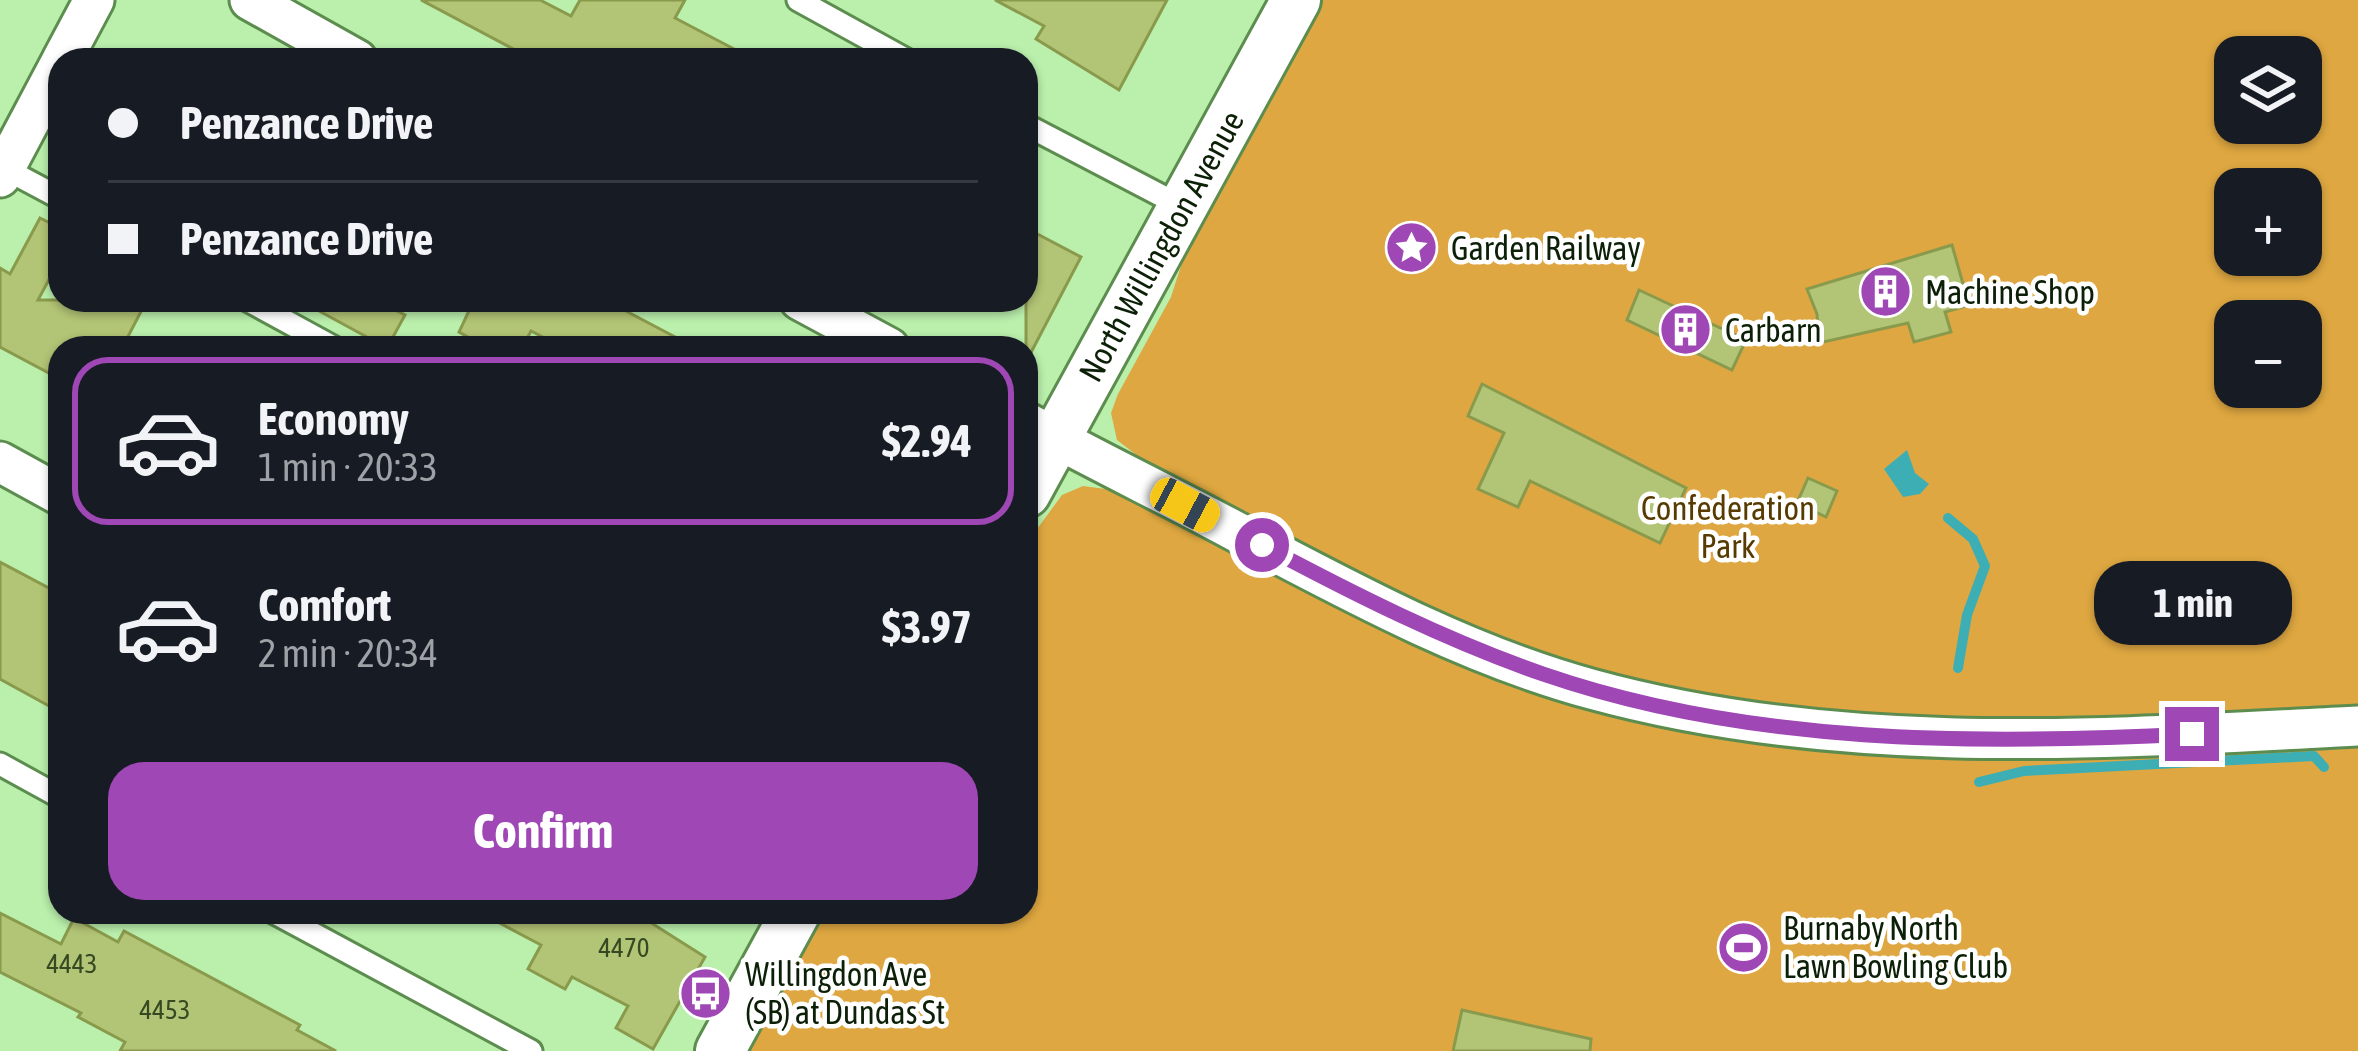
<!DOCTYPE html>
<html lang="en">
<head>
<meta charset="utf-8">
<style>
  body { margin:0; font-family:"Asap Condensed",sans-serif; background:#242831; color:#f1f3f6; height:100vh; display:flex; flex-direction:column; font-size:45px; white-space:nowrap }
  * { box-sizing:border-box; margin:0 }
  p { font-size:39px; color:#9ea1a6 }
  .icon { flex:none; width:66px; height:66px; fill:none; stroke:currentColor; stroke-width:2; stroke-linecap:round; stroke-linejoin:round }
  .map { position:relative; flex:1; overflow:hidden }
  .sheet { position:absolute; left:48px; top:336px; width:990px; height:588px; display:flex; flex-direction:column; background:#171b24; border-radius:36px; box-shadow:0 3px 9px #0004 }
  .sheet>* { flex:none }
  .guide { position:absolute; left:48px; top:48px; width:990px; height:264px; border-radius:36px; box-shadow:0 3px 9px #0004; display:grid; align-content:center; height:264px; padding:0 60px; background:#171b24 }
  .controls { position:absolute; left:2214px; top:36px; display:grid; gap:24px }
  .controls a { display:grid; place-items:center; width:108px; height:108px; border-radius:24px; background:#171b24; box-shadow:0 3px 9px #0004; font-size:60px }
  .end { position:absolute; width:54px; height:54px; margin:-27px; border:15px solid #9f47b4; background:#fff; box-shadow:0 0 0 6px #fff }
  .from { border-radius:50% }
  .bubble { position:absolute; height:84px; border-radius:36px; background:#171b24; box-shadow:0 3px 9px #0004; font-size:39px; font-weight:700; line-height:84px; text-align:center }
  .car { position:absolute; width:36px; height:72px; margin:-36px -18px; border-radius:15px; box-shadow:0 0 9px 3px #0007; background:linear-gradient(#f5c518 24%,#345 0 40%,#f5c518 0 76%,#345 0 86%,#f5c518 0) }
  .guide b { display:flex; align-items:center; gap:42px; height:114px; font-size:45px }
  .guide b+b { border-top:3px solid #363941 }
  .guide i { width:30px; height:30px; background:#f1f3f6 }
  ul { padding:21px 0 0; list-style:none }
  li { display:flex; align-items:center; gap:36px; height:168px; margin:0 24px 18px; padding:0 36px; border:6px solid transparent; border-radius:36px }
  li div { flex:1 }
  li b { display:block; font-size:45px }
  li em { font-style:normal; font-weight:700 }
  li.active { border-color:#9f47b4 }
  li>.icon { width:108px; height:108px; stroke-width:1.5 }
  .cta { display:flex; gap:24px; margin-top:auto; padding:24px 60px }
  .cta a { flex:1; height:138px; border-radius:36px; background:#9f47b4; color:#fff; font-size:48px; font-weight:700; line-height:138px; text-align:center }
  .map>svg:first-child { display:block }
  .green { fill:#dea741; fill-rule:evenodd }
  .water { fill:#3dafb4 }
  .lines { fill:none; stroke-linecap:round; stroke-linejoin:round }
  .stream { stroke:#3dafb4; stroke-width:10 }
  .building { fill:#b2c475; stroke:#8a9a4c; stroke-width:3 }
  .service-casing { stroke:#5c8d4f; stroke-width:27 }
  .minor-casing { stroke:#5c8d4f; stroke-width:45 }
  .tertiary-casing { stroke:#5c8d4f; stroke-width:54 }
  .service { stroke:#fff; stroke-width:21 }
  .minor { stroke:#fff; stroke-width:39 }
  .tertiary { stroke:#fff; stroke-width:48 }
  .route { stroke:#9f47b4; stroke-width:15 }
  .labels { text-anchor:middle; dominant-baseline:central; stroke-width:9; stroke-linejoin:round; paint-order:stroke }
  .number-label { font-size:27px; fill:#364922 }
  .street-label { font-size:33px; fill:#0c2007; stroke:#fff }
  .poi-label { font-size:33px; fill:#0c2007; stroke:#fff; text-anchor:start }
  .park-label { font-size:33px; fill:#573b00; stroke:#fff }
</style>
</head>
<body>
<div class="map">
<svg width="2358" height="1051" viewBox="0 0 2358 1051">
  <rect width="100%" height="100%" fill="#baefac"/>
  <!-- green -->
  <path class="green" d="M1319,0h1039v1051h-1617l77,-139h208v-368l36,-49 21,-9 30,4 39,-23 -35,-27 -6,-27 7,-19 53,-97 18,-56zM2235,57h66v66h-66zM2235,189h66v66h-66zM2235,321h66v66h-66z"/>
  <!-- water -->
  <path class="water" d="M1907,450l8,23 14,11 -9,10 -17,3 -19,-28z"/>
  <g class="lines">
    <!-- stream -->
    <g class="stream">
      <path d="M1948,518l25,21 12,27 -18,49 -9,53"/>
      <path d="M1979,782l45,-11 290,-15 10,11"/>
    </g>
  </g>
  <!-- building -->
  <g class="building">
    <path d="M421,0h119l31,16 9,-16h105l-10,18 80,42h-221z"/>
    <path d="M995,0h172l-48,90 -83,-51 8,-13z"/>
    <path d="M40,218l20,10v31l-22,41h109l-25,48h-62v31l-60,-32v-79l10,6z"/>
    <path d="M1026,228l55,29 -55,105z"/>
    <path d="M1952,245l17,60 -24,7 6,20 -37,10 -6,-19 -89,20 -2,-29 -10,-25z"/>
    <path d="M1639,290l107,50 -14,30 -105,-50z"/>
    <path d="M299,300h76l30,15 -18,33z"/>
    <path d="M474,300h131l91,48h-132l-33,-17 -9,17h-34l-29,-16z"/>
    <path d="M1482,384l204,104 -26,55 -130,-62 -12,26 -40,-18 26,-56 -36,-17z"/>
    <path d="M1808,478l29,13 -11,26 -29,-14z"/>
    <path d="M0,562l60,32v118l-60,-33z"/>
    <path d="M479,912h155l71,45 -52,92 -37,-21 12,-22 -56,-29 -7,12 -37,-20 13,-24z"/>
    <path d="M0,913l61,31 13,-26 44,24 6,-11 176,94 -3,5 39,21h-216l5,-9 -47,-25 3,-4 -81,-41z"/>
    <path d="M1462,1010l129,29 -1,12h-137z"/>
  </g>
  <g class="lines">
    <defs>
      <g id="service">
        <path d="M798,0l109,60"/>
        <path d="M1026,125l157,82"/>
        <path d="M0,166l60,32"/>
        <path d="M247,300l88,48"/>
        <path d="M0,764l60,33"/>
        <path d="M273,912l258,139"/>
      </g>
      <g id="minor">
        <path d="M250,0l107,60"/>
        <path d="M62,60l32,-60"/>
        <path d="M0,177l60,-113"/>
        <path d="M800,300l89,48"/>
        <path d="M1026,422c69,38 140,72 209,109 114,60 231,124 356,158 251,69 511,50 767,37"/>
        <path d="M0,462l60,33"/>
      </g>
      <g id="tertiary">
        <path d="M1026,493l270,-493"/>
        <path d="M720,1051l76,-139"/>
      </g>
    </defs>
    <!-- service casing -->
    <use href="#service" class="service-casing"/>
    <!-- minor casing -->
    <use href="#minor" class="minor-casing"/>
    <!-- tertiary casing -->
    <use href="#tertiary" class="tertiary-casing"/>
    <!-- service -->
    <use href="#service" class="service"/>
    <!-- minor -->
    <use href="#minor" class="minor"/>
    <!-- tertiary -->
    <use href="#tertiary" class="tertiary"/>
  </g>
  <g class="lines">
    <!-- route -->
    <path class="route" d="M1262,545c90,48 183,95 281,129 206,71 433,71 649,60"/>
  </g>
  <!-- icons -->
  <defs>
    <symbol id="sight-disc" viewBox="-11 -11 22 22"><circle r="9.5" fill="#9f47b4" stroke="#fff"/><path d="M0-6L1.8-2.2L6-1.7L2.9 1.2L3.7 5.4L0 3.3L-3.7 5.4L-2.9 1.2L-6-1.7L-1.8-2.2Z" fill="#fff"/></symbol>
    <symbol id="building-disc" viewBox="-11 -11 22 22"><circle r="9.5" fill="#9f47b4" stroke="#fff"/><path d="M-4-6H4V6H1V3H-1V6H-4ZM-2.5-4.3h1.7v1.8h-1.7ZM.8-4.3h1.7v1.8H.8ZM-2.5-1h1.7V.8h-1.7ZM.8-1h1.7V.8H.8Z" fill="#fff"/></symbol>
    <symbol id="stadium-disc" viewBox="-11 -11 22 22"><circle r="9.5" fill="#9f47b4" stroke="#fff"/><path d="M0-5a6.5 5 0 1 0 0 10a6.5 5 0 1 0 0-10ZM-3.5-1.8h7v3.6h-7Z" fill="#fff"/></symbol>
    <symbol id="bus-disc" viewBox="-11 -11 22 22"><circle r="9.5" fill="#9f47b4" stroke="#fff"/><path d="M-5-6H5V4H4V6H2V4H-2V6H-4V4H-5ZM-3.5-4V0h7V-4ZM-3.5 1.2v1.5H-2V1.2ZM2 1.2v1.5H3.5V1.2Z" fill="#fff"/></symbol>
  </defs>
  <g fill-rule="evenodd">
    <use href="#sight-disc" x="1382" y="218" width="59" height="59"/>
    <use href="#building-disc" x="1856" y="262" width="59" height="59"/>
    <use href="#building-disc" x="1656" y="300" width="59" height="59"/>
    <use href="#stadium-disc" x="1714" y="918" width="59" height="59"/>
    <use href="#bus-disc" x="676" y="964" width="59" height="59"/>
  </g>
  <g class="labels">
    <!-- number labels -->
    <g class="number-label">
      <text x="624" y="947">4470</text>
      <text x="72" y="963">4443</text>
      <text x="165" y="1009">4453</text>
    </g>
    <!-- street labels -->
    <g class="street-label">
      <text transform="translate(1161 246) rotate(-61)">North Willingdon Avenue</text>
    </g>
    <!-- poi labels -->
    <g class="poi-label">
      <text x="1451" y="248">Garden Railway</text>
      <text x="1925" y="292">Machine Shop</text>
      <text x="1725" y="330">Carbarn</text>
      <text x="1783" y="928">Burnaby North<tspan x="1783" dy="38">Lawn Bowling Club</tspan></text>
      <text x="745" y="974">Willingdon Ave<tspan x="745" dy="38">(SB) at Dundas St</tspan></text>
    </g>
    <!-- park labels -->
    <g class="park-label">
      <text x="1728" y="508">Confederation<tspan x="1728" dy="38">Park</tspan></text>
    </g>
  </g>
</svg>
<div class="controls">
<a><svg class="icon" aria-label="layers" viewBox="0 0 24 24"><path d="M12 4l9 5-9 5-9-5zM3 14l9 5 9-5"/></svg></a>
<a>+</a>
<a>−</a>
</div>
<i class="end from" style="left:1262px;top:545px"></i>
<i class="end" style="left:2192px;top:734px"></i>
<div class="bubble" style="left:2094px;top:561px;width:198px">1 min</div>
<i class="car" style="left:1185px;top:505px;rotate:118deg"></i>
<div class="guide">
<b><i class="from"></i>Penzance Drive</b>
<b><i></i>Penzance Drive</b>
</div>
<section class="sheet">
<ul>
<li class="active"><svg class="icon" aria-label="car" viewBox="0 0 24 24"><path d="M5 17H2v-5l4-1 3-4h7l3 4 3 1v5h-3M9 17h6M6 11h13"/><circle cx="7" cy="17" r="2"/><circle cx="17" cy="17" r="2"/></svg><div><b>Economy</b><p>1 min · 20:33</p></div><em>$2.94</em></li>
<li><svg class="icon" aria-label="car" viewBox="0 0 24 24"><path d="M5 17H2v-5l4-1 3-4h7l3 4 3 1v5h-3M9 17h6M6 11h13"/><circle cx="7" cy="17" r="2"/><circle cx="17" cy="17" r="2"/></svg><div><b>Comfort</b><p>2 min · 20:34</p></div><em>$3.97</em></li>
</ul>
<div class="cta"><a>Confirm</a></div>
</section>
</div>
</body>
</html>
